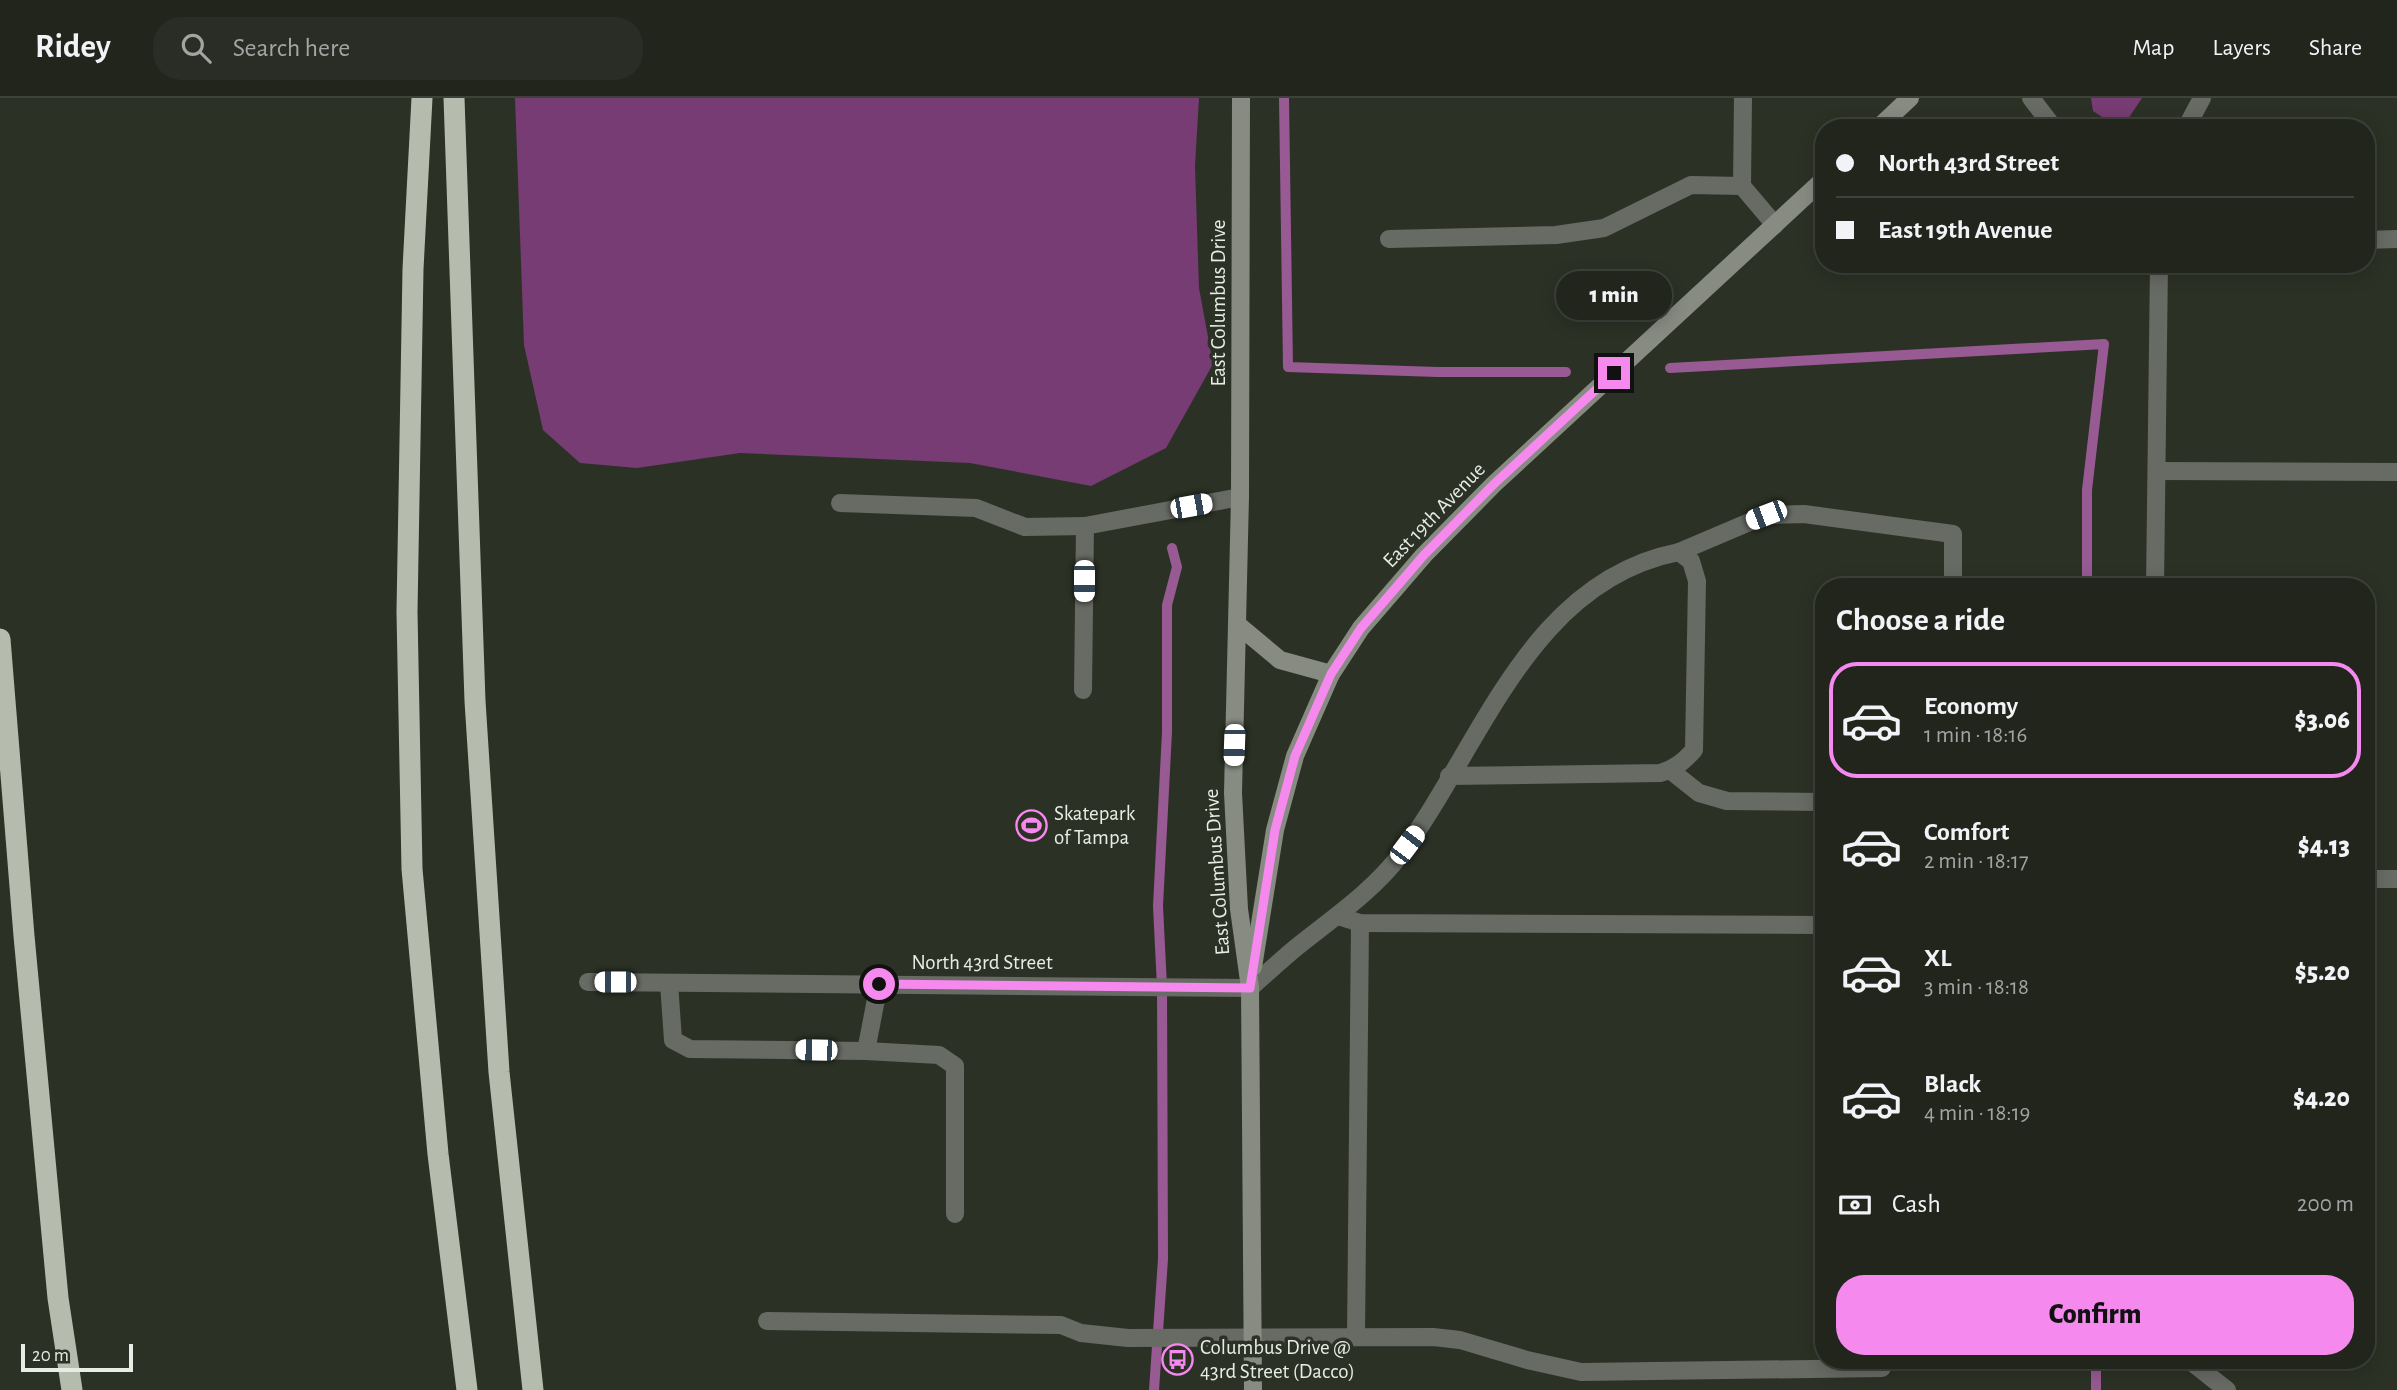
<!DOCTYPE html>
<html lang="en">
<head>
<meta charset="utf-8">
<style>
  body { margin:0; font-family:"Alegreya Sans",sans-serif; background:#292d25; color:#f1f3f6; height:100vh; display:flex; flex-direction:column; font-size:26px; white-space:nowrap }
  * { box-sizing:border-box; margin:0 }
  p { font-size:23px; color:#a2a5a3 }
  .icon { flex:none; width:38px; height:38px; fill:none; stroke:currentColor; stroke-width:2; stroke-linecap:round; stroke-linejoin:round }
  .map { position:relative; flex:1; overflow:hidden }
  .panel { position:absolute; left:1815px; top:480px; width:560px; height:791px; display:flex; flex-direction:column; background:#21251c; border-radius:28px; box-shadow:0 4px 18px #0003,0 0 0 2px #3e423b }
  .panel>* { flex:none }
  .hud { position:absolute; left:1815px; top:21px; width:560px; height:154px; border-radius:28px; box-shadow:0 4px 18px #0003,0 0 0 2px #3e423b; display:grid; align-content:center; height:154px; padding:0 21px; background:#21251c }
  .scale { position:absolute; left:21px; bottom:18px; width:112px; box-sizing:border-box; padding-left:7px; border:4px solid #e9ece4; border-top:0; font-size:19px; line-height:24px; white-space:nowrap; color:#e9ece4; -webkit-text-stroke:5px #2c3125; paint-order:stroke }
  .end { position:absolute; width:32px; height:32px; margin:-16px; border:9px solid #f589ee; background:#111; box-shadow:0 0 0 4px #111 }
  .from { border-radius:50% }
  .bubble { position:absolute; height:49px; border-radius:24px; background:#21251c; box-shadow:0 4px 18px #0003,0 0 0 2px #3e423b; font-size:23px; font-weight:800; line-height:49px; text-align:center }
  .car { position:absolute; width:21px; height:42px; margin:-21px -10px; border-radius:9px; box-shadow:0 0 5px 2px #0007; background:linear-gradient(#fff 24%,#345 0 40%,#fff 0 76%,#345 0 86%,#fff 0) }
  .hud b { display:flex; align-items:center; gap:24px; height:66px; font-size:26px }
  .hud b+b { border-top:2px solid #3e423b }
  .hud i { width:18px; height:18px; background:#f1f3f6 }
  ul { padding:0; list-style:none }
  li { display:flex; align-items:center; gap:21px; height:116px; margin:0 14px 10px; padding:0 7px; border:4px solid transparent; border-radius:28px }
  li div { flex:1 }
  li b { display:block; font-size:26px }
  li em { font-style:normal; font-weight:800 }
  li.current { border-color:#f589ee }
  li>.icon { width:63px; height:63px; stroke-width:1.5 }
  h2 { padding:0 21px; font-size:32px; line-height:84px }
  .pay { display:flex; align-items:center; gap:18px; height:77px; padding:0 21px; font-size:26px }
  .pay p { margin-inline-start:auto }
  .cta { display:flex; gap:14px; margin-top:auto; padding:14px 21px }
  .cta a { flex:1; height:80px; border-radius:28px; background:#f589ee; color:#111; font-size:28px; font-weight:800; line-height:80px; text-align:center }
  header { display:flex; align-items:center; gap:42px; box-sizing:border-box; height:98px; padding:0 35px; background:#21251c; border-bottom:2px solid #3e423b }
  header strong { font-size:33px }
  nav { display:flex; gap:38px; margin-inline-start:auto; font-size:24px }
  .search { width:490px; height:63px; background:#292d25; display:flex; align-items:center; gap:18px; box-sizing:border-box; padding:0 24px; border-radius:28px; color:#a2a5a3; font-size:26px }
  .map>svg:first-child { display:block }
  .green { fill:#763c73 }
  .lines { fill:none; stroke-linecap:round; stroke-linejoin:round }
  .stream { stroke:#975a93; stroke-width:10 }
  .lane { stroke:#686a64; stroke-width:18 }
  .street { stroke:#686a64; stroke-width:18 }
  .secondary { stroke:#878b82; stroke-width:18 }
  .highway { stroke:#b6bcad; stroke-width:21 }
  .route { stroke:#f589ee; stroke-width:9 }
  .labels { text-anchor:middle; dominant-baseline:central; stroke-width:7; stroke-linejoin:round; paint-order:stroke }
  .street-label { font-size:21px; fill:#e9ece4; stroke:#2c3125 }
  .poi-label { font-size:21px; fill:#e9ece4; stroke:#2c3125; text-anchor:start }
</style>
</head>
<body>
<header>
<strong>Ridey</strong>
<div class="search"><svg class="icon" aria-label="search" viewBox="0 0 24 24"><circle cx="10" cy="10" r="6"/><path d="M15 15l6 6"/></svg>Search here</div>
<nav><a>Map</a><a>Layers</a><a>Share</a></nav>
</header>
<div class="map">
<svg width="2397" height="1292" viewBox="0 0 2397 1292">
  <rect width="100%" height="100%" fill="#2c3125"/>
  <!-- green -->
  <g class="green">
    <path d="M515,0h684l-4,68 4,122 14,76 -47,84 -75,38 -121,-23 -230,-10 -103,15 -57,-5 -37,-33 -19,-85z"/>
    <path d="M2091,0h51l-20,30h-3l-26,-17z"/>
  </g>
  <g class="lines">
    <!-- stream -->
    <g class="stream">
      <path d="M1284,0l4,269 149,5h129"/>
      <path d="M1670,270l434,-24 -17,146v96"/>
      <path d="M2096,1262v30"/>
      <path d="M1154,1292l9,-131 -1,-272 -4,-81 9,-174v-127l10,-38 -5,-19"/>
    </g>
    <!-- lane -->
    <g class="lane">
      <path d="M1743,0l-1,88 33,39"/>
      <path d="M2031,0l23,30"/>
      <path d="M2186,30l16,-30"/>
      <path d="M1389,141l167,-4 48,-7 87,-43 51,1"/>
      <path d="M2366,142l31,-1"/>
      <path d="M2157,373l240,1"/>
      <path d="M840,405l136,5 49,19 60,-1"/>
      <path d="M1679,454l87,-37 38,-1 149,20v52"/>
      <path d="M2155,488l4,-322"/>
      <path d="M1083,592l2,-164 155,-29"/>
      <path d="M1670,672l29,23 28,8 97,1"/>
      <path d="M2366,781h31"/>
      <path d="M1338,818l22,7 464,2"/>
      <path d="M669,885l4,57 17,9 176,2 13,-67"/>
      <path d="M1250,890c16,-14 32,-29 48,-42 35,-28 75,-55 103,-92 80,-107 128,-273 278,-302l12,9 6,20 -3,169c-10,11 -19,19 -34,23l-211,3"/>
      <path d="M866,953l73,4 16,11v148"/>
      <path d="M767,1223l294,4 20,8 47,5 305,-1 27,3 67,20 54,12 301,-4v-8"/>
      <path d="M1356,1239l4,-414"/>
      <path d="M2189,1262l38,30"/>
    </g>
    <!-- street -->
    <path class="street" d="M588,884l662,6"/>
    <!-- secondary -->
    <g class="secondary">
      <path d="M1241,0l-1,399 -7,296 6,116 11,79 3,402"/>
      <path d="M1878,30l32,-30"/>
      <path d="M1238,527l42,35 51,14"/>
      <path d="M1253,869l22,-137 20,-74 36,-82 30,-46 63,-73 70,-71 330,-305"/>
    </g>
    <!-- highway -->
    <g class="highway">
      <path d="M422,0l-9,171 -6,343 5,257 26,285 29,236"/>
      <path d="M454,0l21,603 24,371 34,318"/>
      <path d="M0,541l24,297 34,362 14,92"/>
    </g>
  </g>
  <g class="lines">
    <!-- route -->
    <path class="route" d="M879,886l371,4 25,-158 20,-74 36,-82 30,-46 63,-73 70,-71 120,-111"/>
  </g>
  <!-- icons -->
  <defs>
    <symbol id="stadium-ring" viewBox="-11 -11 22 22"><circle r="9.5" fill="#2c3125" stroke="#f589ee" stroke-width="1.5"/><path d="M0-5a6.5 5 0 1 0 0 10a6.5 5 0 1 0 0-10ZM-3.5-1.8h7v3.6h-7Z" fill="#f589ee"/></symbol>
    <symbol id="bus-ring" viewBox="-11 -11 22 22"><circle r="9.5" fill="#2c3125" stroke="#f589ee" stroke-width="1.5"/><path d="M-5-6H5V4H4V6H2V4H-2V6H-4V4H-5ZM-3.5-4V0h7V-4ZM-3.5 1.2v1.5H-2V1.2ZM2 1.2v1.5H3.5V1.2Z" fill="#f589ee"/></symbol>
  </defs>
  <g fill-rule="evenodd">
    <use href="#stadium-ring" x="1014" y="710" width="35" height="35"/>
    <use href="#bus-ring" x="1160" y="1244" width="35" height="35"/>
  </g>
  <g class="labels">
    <!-- street labels -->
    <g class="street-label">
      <text transform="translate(1218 205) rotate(-90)">East Columbus Drive</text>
      <text transform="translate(1434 417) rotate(-46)">East 19th Avenue</text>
      <text transform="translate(1217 774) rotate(-94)">East Columbus Drive</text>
      <text x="982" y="864">North 43rd Street</text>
    </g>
    <!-- poi labels -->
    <g class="poi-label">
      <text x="1054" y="715">Skatepark<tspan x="1054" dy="24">of Tampa</tspan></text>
      <text x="1200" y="1249">Columbus Drive @<tspan x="1200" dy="24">43rd Street (Dacco)</tspan></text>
    </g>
  </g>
</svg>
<div class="scale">20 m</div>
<i class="end from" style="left:879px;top:886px"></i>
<i class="end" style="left:1614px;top:275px"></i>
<div class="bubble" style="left:1556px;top:173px;width:116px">1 min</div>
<i class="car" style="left:1191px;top:408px;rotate:80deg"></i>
<i class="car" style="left:1766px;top:417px;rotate:249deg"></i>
<i class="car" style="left:1084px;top:483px;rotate:180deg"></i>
<i class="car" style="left:1234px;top:647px;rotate:182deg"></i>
<i class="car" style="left:1407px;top:747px;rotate:37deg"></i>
<i class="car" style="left:615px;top:884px;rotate:270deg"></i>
<i class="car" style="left:816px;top:952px;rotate:271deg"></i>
<div class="hud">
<b><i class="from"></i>North 43rd Street</b>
<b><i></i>East 19th Avenue</b>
</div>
<section class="panel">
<h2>Choose a ride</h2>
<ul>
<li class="current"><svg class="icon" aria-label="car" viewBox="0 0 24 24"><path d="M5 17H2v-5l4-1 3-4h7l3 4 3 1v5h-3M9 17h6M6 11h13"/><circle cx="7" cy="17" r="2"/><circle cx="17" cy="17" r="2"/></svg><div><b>Economy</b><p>1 min · 18:16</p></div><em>$3.06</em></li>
<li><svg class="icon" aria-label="car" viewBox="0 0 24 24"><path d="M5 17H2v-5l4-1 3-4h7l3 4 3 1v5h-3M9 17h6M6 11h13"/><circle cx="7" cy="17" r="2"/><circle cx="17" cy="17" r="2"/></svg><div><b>Comfort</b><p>2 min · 18:17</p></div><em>$4.13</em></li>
<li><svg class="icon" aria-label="car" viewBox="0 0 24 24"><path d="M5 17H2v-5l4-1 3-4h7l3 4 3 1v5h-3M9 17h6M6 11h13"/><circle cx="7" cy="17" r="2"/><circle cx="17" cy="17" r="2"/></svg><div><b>XL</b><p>3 min · 18:18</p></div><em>$5.20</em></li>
<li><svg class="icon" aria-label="car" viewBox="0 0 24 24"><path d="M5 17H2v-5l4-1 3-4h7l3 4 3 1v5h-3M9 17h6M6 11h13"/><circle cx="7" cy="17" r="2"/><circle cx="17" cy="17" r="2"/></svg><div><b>Black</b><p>4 min · 18:19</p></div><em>$4.20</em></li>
</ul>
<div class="pay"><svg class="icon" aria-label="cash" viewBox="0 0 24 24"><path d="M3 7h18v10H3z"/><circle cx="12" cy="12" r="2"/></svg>Cash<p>200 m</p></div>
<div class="cta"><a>Confirm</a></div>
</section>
</div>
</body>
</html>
